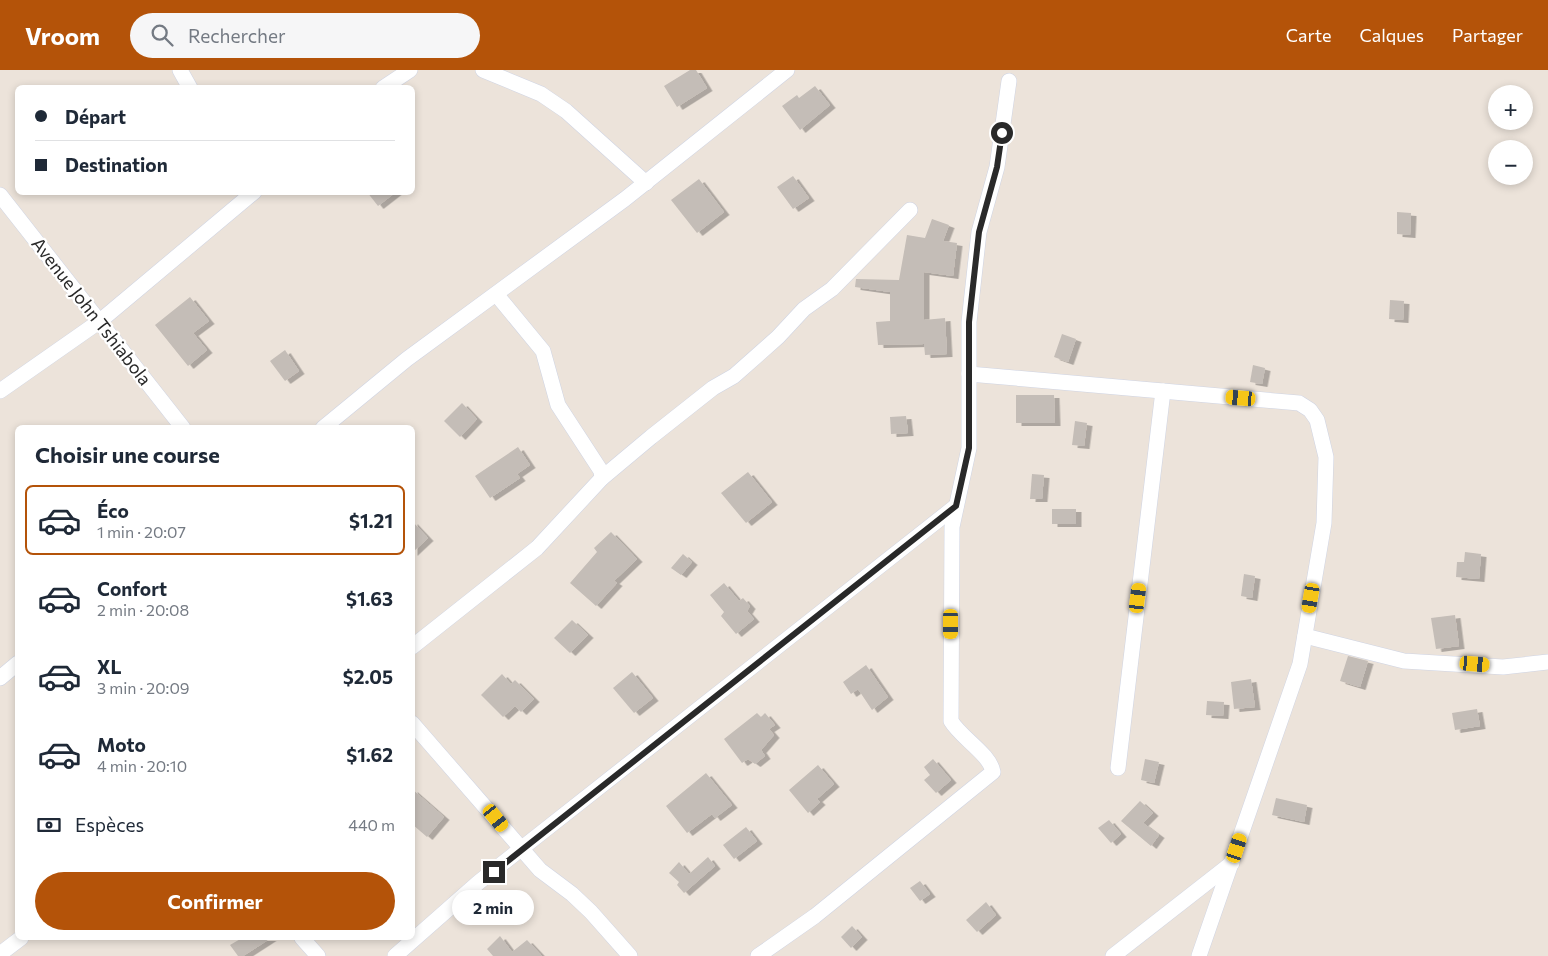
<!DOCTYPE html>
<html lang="fr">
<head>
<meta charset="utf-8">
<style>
  body { margin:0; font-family:Commissioner,sans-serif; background:#f6f6f7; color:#1f2937; height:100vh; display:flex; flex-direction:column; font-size:19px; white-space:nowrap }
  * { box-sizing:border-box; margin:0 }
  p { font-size:16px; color:#747a83 }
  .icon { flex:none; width:28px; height:28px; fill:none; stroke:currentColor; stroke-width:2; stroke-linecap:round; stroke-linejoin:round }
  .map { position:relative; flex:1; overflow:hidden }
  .details { position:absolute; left:15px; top:355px; width:400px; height:515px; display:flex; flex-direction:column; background:#fff; border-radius:8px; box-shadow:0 2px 8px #0003 }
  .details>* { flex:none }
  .banner { position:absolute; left:15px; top:15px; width:400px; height:110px; border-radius:8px; box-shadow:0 2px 8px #0003; display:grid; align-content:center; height:110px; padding:0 20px; background:#fff }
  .buttons { position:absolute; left:1488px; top:15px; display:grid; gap:10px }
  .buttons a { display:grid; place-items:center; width:45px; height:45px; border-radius:50%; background:#fff; box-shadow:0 2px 8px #0003; font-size:25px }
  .end { position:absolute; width:22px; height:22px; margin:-11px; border:6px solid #292929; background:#fff; box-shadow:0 0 0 2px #fff }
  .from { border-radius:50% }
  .bubble { position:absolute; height:35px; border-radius:18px; background:#fff; box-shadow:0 2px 8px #0003; font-size:16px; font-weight:700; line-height:35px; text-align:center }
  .car { position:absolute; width:15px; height:30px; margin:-15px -8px; border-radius:6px; box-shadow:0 0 4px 1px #0007; background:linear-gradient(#f5c518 24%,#345 0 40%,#f5c518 0 76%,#345 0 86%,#f5c518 0) }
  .banner b { display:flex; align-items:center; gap:18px; height:48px; font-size:19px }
  .banner b+b { border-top:1px solid #e0e1e3 }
  .banner i { width:12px; height:12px; background:#1f2937 }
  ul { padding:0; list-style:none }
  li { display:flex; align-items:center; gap:15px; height:70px; margin:0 10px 8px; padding:0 10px; border:2px solid transparent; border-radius:8px }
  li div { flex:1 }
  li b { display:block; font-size:19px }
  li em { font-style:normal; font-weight:700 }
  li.active { border-color:#b45309 }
  li>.icon { width:45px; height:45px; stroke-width:1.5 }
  h2 { padding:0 20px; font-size:22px; line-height:60px }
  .pay { display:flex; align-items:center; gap:12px; height:55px; padding:0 20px; font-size:19px }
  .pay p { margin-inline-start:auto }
  .cta { display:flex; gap:10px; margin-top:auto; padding:10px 20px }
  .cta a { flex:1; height:58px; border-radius:30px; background:#b45309; color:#fff; font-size:20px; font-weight:700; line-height:58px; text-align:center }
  header { display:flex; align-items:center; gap:30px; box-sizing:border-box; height:70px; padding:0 25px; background:#b45309; color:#fff }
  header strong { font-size:24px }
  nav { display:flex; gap:28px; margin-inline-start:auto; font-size:18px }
  .search { width:350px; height:45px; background:#f6f6f7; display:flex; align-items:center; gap:12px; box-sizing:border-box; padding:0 18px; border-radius:28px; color:#747a83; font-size:19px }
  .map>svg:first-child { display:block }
  .building { fill:#c4bdb7; filter:url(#shadow) }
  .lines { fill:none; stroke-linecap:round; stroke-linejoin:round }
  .minor-casing { stroke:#cfd4e3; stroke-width:16 }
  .minor { stroke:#fff; stroke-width:15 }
  .route { stroke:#292929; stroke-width:6 }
  .labels { text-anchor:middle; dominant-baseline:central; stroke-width:4.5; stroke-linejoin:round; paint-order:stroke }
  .street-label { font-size:18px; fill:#292929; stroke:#fff }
</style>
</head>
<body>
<header>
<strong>Vroom</strong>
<div class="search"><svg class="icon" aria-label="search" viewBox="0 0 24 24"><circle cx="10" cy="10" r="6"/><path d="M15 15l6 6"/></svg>Rechercher</div>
<nav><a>Carte</a><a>Calques</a><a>Partager</a></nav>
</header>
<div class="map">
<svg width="1548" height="886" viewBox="0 0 1548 886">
  <defs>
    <filter id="shadow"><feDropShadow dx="5.5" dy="3" stdDeviation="0" flood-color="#0004"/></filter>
  </defs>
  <rect width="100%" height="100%" fill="#ece3da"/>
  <!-- building -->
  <g class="building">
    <path d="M690,0h6l11,18 -30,19 -13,-21z"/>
    <path d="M815,16l15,19 -30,25 -18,-24 15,-11 2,3z"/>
    <path d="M793,106l16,22 -16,11 -16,-22z"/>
    <path d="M699,109l25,33 -27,21 -26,-33z"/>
    <path d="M367,122h29l-18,14z"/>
    <path d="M1397,142l14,1 -1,22 -13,-1z"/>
    <path d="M932,149l17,6 -6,16 14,2 -4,33 -29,-4v48l21,-2 2,36 -22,1 -1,-11 -46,1 -2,-23 14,-1v-29l-35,-5 1,-8 43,1 8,-45 18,3z"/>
    <path d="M190,227l19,24 -16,12 14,17 -19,16 -33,-41z"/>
    <path d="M1390,230l14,1 -1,19 -14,-1z"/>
    <path d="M1062,264l14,5 -8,23 -14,-5z"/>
    <path d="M285,280l14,21 -14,10 -15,-20z"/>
    <path d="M1253,295l12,3 -3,16 -12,-2z"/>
    <path d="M1016,325h38l1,28h-39z"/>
    <path d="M462,333l15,16 -17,18 -16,-16z"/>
    <path d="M906,346l2,17 -17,1 -1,-17z"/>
    <path d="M1075,351l12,2 -3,23 -12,-1z"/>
    <path d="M518,377l12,18 -13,9 3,4 -30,20 -15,-22z"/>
    <path d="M748,402l24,30 -26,21 -25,-30z"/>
    <path d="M1032,404l12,1 -2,24h-12z"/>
    <rect x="1052" y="439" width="24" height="15"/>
    <path d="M412,451l16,17 -16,15z"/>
    <path d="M611,462l26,27 -23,22 3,2 -21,23 -26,-23 27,-31 -3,-4z"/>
    <path d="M1465,482l16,2 -2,25 -23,-2 1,-15h7z"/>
    <path d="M683,484l9,8 -11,13 -10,-7z"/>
    <path d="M1244,504l11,2 -3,22 -11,-2z"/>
    <path d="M724,513l15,18 4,-3 7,8 -3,5 7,8 -18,15 -15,-18 3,-4 -14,-17z"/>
    <path d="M1455,545l4,31 -23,3 -5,-31z"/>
    <path d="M572,550l16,15 -18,18 -16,-15z"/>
    <path d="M1348,586l20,5 -8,26 -20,-6z"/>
    <path d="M866,595l22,32 -16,13 -14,-21 -7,5 -8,-12z"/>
    <path d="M632,602l21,26 -19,15 -21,-25z"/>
    <path d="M502,604l9,10 4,-4 19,19 -13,13 -6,-6 -12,11 -22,-22z"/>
    <path d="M1251,609l4,28 -21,2 -3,-27z"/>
    <path d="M1207,631l17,1 -1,14 -17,-1z"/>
    <path d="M1477,639l3,17 -25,4 -3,-17z"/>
    <path d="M757,643l4,4 4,-4 10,12 -6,4 5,6 -13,15 4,6 -10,8 -7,-5 -6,4 -18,-24z"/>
    <path d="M933,689l18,21 -15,13 -12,-13 6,-5 -6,-8z"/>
    <path d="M1145,689l14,3 -5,21 -13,-3z"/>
    <path d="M818,695l16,19 -17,15 3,3 -12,11 -19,-23z"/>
    <path d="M706,703l26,32 -17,13 -3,-4 -25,19 -21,-27z"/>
    <path d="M412,719l32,28 -17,20 -15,-13z"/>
    <path d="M1276,728l31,7 -3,17 -32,-7z"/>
    <path d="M1140,731l13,12 -10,10 16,12 -8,11 -30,-25z"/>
    <path d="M1109,750l12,14 -10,9 -13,-15z"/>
    <path d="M746,757l11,14 -23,18 -11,-14z"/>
    <path d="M708,787l7,9 -31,27 -7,-8 2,-3 -10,-9 10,-11 10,12z"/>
    <path d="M920,811l10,13 -10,7 -10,-13z"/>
    <path d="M986,832l10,13 -19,17 -11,-12z"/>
    <path d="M852,856l10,11 -11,11 -10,-11z"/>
    <path d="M500,866l12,16 15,-12 15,16h-49l-6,-7z"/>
    <path d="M242,868h29l-28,18h-5l-8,-11z"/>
  </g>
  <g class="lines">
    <defs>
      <g id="minor">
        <path d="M180,0l10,18"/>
        <path d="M483,0l58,24 25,17 80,72"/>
        <path d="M383,18l27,-18"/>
        <path d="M0,125l183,233"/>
        <path d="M969,304l330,29 11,7 7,10 9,37 -2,66 -24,141 -101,292"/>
        <path d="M0,321l100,-70 154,-129"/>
        <path d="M323,358l84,-69 218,-160 162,-129"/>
        <path d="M602,408l49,-41 62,-49 21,-12 44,-39 26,-28 28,-20 78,-79"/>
        <path d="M1305,566l99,25 99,6 45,-5"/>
        <path d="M412,577l125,-99 65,-70 -1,-7 -43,-66 -15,-54 -47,-57"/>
        <path d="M0,608l18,-15"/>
        <path d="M412,653l128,147 32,24 19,18 39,44"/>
        <path d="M1118,698l45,-377"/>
        <path d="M302,868l16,18"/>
        <path d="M0,884l21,-16"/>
        <path d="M395,886l84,-74 477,-376"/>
        <path d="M758,886l57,-40 178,-144c-3,-18 -32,-34 -42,-51l1,-194 17,-79v-126l10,-90 18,-65 12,-86"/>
        <path d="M1113,886l119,-93"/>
      </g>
    </defs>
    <!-- minor casing -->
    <use href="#minor" class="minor-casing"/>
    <!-- minor -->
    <use href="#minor" class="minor"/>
  </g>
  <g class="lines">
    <!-- route -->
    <path class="route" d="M494,802l462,-366 13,-58v-126l10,-90 18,-65 5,-34"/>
  </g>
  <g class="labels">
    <!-- street labels -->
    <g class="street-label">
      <text transform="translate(92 241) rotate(52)">Avenue John Tshiabola</text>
    </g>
  </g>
</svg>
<div class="buttons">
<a>+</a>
<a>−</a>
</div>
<i class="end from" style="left:1002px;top:63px"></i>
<i class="end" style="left:494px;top:802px"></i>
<div class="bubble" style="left:452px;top:820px;width:82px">2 min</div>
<i class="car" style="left:1241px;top:328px;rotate:275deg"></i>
<i class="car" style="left:1138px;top:528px;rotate:7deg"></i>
<i class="car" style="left:1311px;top:528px;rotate:190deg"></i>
<i class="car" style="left:951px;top:554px;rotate:180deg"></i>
<i class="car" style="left:1475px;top:594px;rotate:95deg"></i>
<i class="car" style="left:496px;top:748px;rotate:141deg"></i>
<i class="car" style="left:1237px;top:778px;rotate:18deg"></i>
<div class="banner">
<b><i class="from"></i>Départ</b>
<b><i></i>Destination</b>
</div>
<section class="details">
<h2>Choisir une course</h2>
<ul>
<li class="active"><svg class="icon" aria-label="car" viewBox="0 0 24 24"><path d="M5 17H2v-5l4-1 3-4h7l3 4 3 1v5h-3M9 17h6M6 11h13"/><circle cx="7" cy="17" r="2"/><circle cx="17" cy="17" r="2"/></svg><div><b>Éco</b><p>1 min · 20:07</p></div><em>$1.21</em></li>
<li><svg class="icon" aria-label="car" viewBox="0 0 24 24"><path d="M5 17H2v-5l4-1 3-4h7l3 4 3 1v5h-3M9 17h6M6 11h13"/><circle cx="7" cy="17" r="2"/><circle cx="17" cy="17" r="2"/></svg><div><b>Confort</b><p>2 min · 20:08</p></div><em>$1.63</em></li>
<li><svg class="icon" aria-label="car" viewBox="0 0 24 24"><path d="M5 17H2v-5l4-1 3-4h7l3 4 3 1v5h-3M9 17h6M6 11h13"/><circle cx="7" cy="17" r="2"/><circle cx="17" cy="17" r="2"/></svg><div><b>XL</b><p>3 min · 20:09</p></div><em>$2.05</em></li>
<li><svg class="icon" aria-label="car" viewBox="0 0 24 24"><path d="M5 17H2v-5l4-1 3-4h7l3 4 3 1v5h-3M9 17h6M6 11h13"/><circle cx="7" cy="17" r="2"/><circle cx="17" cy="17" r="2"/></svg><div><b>Moto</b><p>4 min · 20:10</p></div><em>$1.62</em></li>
</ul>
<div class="pay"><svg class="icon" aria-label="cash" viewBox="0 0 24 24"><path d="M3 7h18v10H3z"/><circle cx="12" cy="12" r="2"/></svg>Espèces<p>440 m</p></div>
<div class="cta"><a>Confirmer</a></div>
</section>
</div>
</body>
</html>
